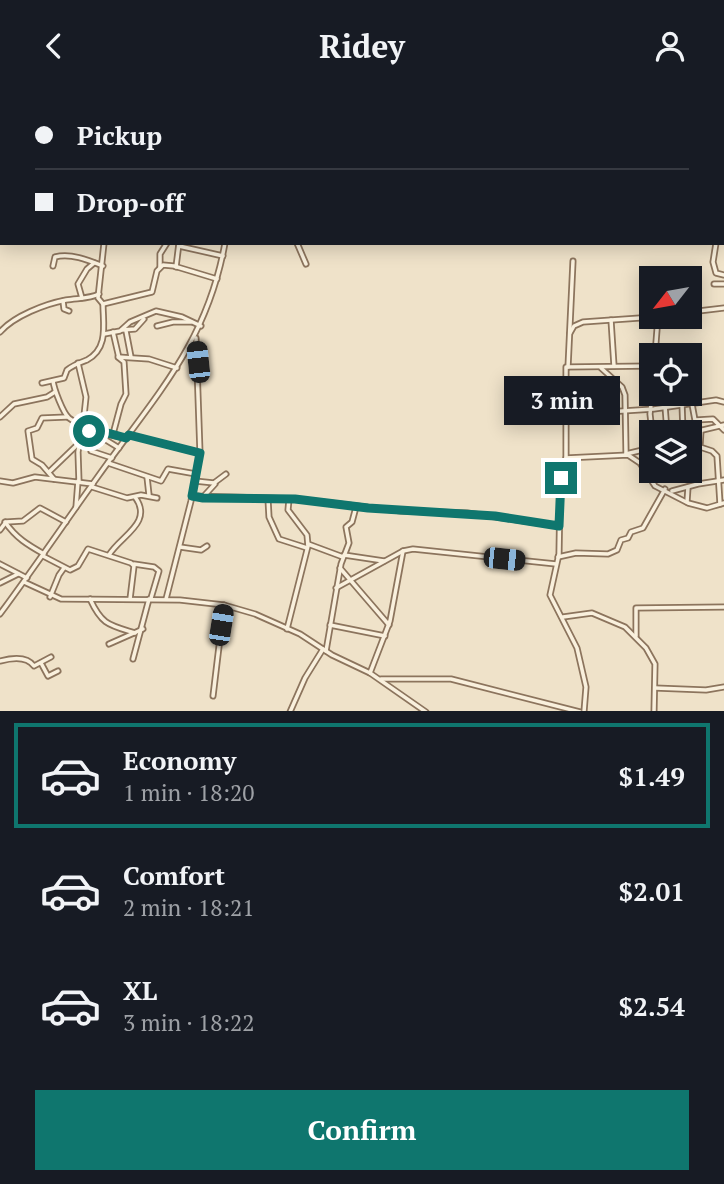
<!DOCTYPE html>
<html lang="en">
<head>
<meta charset="utf-8">
<style>
  body { margin:0; font-family:"PT Serif",serif; background:#242831; color:#f1f3f6; height:100vh; display:flex; flex-direction:column; font-size:26px; white-space:nowrap }
  * { box-sizing:border-box; margin:0 }
  p { font-size:23px; color:#9ea1a6 }
  .icon { flex:none; width:38px; height:38px; fill:none; stroke:currentColor; stroke-width:2; stroke-linecap:round; stroke-linejoin:round }
  .map { position:relative; height:620px; overflow:hidden }
  .drawer { display:flex; flex-direction:column; background:#171b24; flex:1 }
  .drawer>* { flex:none }
  .top-card { position:absolute; left:0px; top:0px; width:724px; height:154px; box-shadow:0 4px 18px #0003; display:grid; align-content:center; height:154px; padding:0 35px; background:#171b24 }
  .needle { width:46px; rotate:239deg }
  .controls { position:absolute; left:639px; top:175px; display:grid; gap:14px }
  .controls a { display:grid; place-items:center; width:63px; height:63px; border-radius:0px; background:#171b24; box-shadow:0 4px 18px #0003; font-size:35px }
  .end { position:absolute; width:32px; height:32px; margin:-16px; border:9px solid #0f766e; background:#fff; box-shadow:0 0 0 4px #fff }
  .from { border-radius:50% }
  .bubble { position:absolute; height:49px; border-radius:0px; background:#171b24; box-shadow:0 4px 18px #0003; font-size:23px; font-weight:700; line-height:49px; text-align:center }
  .car { position:absolute; width:21px; height:42px; margin:-21px -10px; border-radius:9px; box-shadow:0 0 5px 2px #0007; background:linear-gradient(#222 24%,#8ab4d8 0 40%,#222 0 76%,#8ab4d8 0 86%,#222 0) }
  .top-card b { display:flex; align-items:center; gap:24px; height:66px; font-size:26px }
  .top-card b+b { border-top:2px solid #363941 }
  .top-card i { width:18px; height:18px; background:#f1f3f6 }
  ul { padding:12px 0 0; list-style:none }
  li { display:flex; align-items:center; gap:21px; height:105px; margin:0 14px 10px; padding:0 21px; border:4px solid transparent; border-radius:0px }
  li div { flex:1 }
  li b { display:block; font-size:26px }
  li em { font-style:normal; font-weight:700 }
  li.active { border-color:#0f766e }
  li>.icon { width:63px; height:63px; stroke-width:1.5 }
  .cta { display:flex; gap:14px; margin-top:auto; padding:14px 35px }
  .cta a { flex:1; height:80px; border-radius:0px; background:#0f766e; color:#fff; font-size:28px; font-weight:700; line-height:80px; text-align:center }
  header { display:flex; justify-content:space-between; align-items:center; height:91px; padding:0 35px; background:#171b24; font-size:32px; font-weight:700 }
  .map>svg:first-child { display:block }
  .lines { fill:none; stroke-linecap:round; stroke-linejoin:round }
  .minor-casing { stroke:#8c745d; stroke-width:7 }
  .minor { stroke:#f9f0dd; stroke-width:3.5 }
  .route { stroke:#0f766e; stroke-width:9 }
</style>
</head>
<body>
<header><svg class="icon" aria-label="back" viewBox="0 0 24 24"><path d="M15 5l-7 7 7 7"/></svg>Ridey<svg class="icon" aria-label="person" viewBox="0 0 24 24"><circle cx="12" cy="8" r="4"/><path d="M4 21q1-7 8-7t8 7"/></svg></header>
<div class="map">
<svg width="724" height="621" viewBox="0 0 724 621">
  <rect width="100%" height="100%" fill="#efe2c9"/>
  <g class="lines">
    <defs>
      <g id="minor">
        <path d="M122,0l2,2"/>
        <path d="M192,0l2,2"/>
        <path d="M378,0h14"/>
        <path d="M413,0v2"/>
        <path d="M424,0h39"/>
        <path d="M469,0v2"/>
        <path d="M488,0l1,2"/>
        <path d="M619,0v2"/>
        <path d="M236,2v-2"/>
        <path d="M251,2v-2"/>
        <path d="M723,85h1"/>
        <path d="M723,146h1"/>
        <path d="M104,152l-6,55 5,6 49,-12 5,-21 6,-6 11,1 43,13"/>
        <path d="M297,152l9,21"/>
        <path d="M716,152l-3,19 3,11 8,2"/>
        <path d="M179,155l44,10"/>
        <path d="M53,175l2,-9c16,-4 33,3 48,9"/>
        <path d="M160,176v-13l7,-11"/>
        <path d="M176,176l3,-24"/>
        <path d="M653,179l1,8"/>
        <path d="M714,193h10"/>
        <path d="M82,207l-4,-14 9,-15 7,-6"/>
        <path d="M63,210l1,8 5,2"/>
        <path d="M690,221l34,-4"/>
        <path d="M611,229l3,46"/>
        <path d="M157,235l16,-4h18"/>
        <path d="M122,239l13,-1 9,-10"/>
        <path d="M126,240l5,26"/>
        <path d="M0,241c14,-16 45,-28 66,-32 11,-2 23,-1 33,-6"/>
        <path d="M113,241l6,26 5,4 2,32 -5,10 -8,30"/>
        <path d="M570,242l4,-7 9,-4 71,-5"/>
        <path d="M104,243l16,-3 10,-9 26,-11 26,6 19,9"/>
        <path d="M655,264l3,-38"/>
        <path d="M118,266l31,2 28,9"/>
        <path d="M78,272l8,34 -3,28"/>
        <path d="M568,276l5,-106"/>
        <path d="M601,277l21,19 3,8 1,58"/>
        <path d="M53,290c1,8 10,32 16,37 6,5 9,2 13,10l-4,24 1,30"/>
        <path d="M42,292l22,-5 3,-8c6,-5 12,-7 20,-10 22,-12 16,-36 16,-56"/>
        <path d="M682,313l1,28"/>
        <path d="M692,313l5,27"/>
        <path d="M665,315l2,26"/>
        <path d="M565,321l26,1 63,-4 62,-9 8,2"/>
        <path d="M0,326l14,-13 33,-7 8,-5"/>
        <path d="M696,329l17,-1 11,11"/>
        <path d="M82,338l44,9"/>
        <path d="M701,339l-1,17 12,4 5,5 3,48"/>
        <path d="M652,341l-2,-18 2,-20"/>
        <path d="M690,342l34,-8"/>
        <path d="M129,344l71,18"/>
        <path d="M106,349l13,8"/>
        <path d="M91,360l21,7"/>
        <path d="M626,363l25,-6"/>
        <path d="M566,367l62,-3 12,8 15,23 33,17 19,5 17,-5"/>
        <path d="M108,372l53,18 7,-12 28,5"/>
        <path d="M49,381l28,-27"/>
        <path d="M147,386l2,18"/>
        <path d="M54,388l-12,-14 -10,-6 -4,-28 9,-3 5,-10 25,-1"/>
        <path d="M0,390l13,2 22,-6 58,7"/>
        <path d="M195,390l19,2 12,-9"/>
        <path d="M92,396l35,11 14,-3 16,3"/>
        <path d="M672,400l26,-7 26,-4"/>
        <path d="M192,405l103,3 106,12 66,2 92,13"/>
        <path d="M203,406l12,-13"/>
        <path d="M268,408l1,18 10,22 28,9"/>
        <path d="M687,411l1,-15"/>
        <path d="M76,416l2,-26"/>
        <path d="M5,431c11,16 23,23 39,32"/>
        <path d="M0,439l6,-8 17,-1 17,-13 26,14"/>
        <path d="M308,453l35,13"/>
        <path d="M180,456l21,3 6,-4"/>
        <path d="M109,464c11,-19 45,-32 26,-58"/>
        <path d="M344,464l40,6"/>
        <path d="M43,465l27,14 8,-4 10,-17 43,14 3,3 -4,33"/>
        <path d="M558,466l18,-4 32,1 9,-4 4,-10 7,-2 3,-6 12,-4 22,-39"/>
        <path d="M0,473l27,14"/>
        <path d="M134,473l20,3 5,4 -8,27"/>
        <path d="M340,477l49,57"/>
        <path d="M24,491l37,17 119,1 44,5 31,9 45,20 32,21 38,18 56,39"/>
        <path d="M0,492l18,-9"/>
        <path d="M336,497l67,-37 10,-2 143,15"/>
        <path d="M50,506l9,-22 5,-7"/>
        <path d="M90,508c12,26 19,26 45,34"/>
        <path d="M166,508l25,-98 9,-48 -4,-115"/>
        <path d="M0,523c34,-46 66,-93 99,-139 57,-80 108,-132 126,-232"/>
        <path d="M563,526l29,-4 33,14 21,21 9,16 -1,48"/>
        <path d="M330,534l55,11"/>
        <path d="M287,538l21,-83 -1,-11 -19,-25 1,-11"/>
        <path d="M636,545v-28l88,-1"/>
        <path d="M109,553l34,-15"/>
        <path d="M326,560l15,-87 8,-21 -3,-16 6,-5 4,-15"/>
        <path d="M133,568l16,-60"/>
        <path d="M0,570c11,-3 27,-5 34,5l17,-9"/>
        <path d="M41,572l7,13 10,-5"/>
        <path d="M370,582l20,-52 13,-70"/>
        <path d="M381,588h70l129,33"/>
        <path d="M655,597l51,2 18,-3"/>
        <path d="M213,605l11,-91"/>
        <path d="M290,621l15,-34 18,-29"/>
        <path d="M584,621l2,-25 -9,-39 -27,-53 9,-41 1,-61 6,-35v-91l85,-1"/>
      </g>
    </defs>
    <!-- minor casing -->
    <use href="#minor" class="minor-casing"/>
    <!-- minor -->
    <use href="#minor" class="minor"/>
  </g>
  <g class="lines">
    <!-- route -->
    <path class="route" d="M89,340l4,-2 33,9 3,-3 71,18 -8,43 11,2 92,1 73,9 127,8 64,10 2,-48"/>
  </g>
</svg>
<div class="controls">
<a><svg class="needle" viewBox="-14 -14 28 28"><path d="M0-13l5 13h-10z" fill="#e53935"/><path d="M0 13l5-13h-10z" fill="#9ea1a6"/></svg></a>
<a><svg class="icon" aria-label="locate" viewBox="0 0 24 24"><circle cx="12" cy="12" r="6"/><path d="M12 2v4M12 18v4M2 12h4M18 12h4"/></svg></a>
<a><svg class="icon" aria-label="layers" viewBox="0 0 24 24"><path d="M12 4l9 5-9 5-9-5zM3 14l9 5 9-5"/></svg></a>
</div>
<i class="end from" style="left:89px;top:340px"></i>
<i class="end" style="left:561px;top:387px"></i>
<div class="bubble" style="left:504px;top:285px;width:116px">3 min</div>
<i class="car" style="left:198px;top:271px;rotate:354deg"></i>
<i class="car" style="left:504px;top:468px;rotate:96deg"></i>
<i class="car" style="left:221px;top:534px;rotate:9deg"></i>
<div class="top-card">
<b><i class="from"></i>Pickup</b>
<b><i></i>Drop-off</b>
</div>
</div>
<section class="drawer">
<ul>
<li class="active"><svg class="icon" aria-label="car" viewBox="0 0 24 24"><path d="M5 17H2v-5l4-1 3-4h7l3 4 3 1v5h-3M9 17h6M6 11h13"/><circle cx="7" cy="17" r="2"/><circle cx="17" cy="17" r="2"/></svg><div><b>Economy</b><p>1 min · 18:20</p></div><em>$1.49</em></li>
<li><svg class="icon" aria-label="car" viewBox="0 0 24 24"><path d="M5 17H2v-5l4-1 3-4h7l3 4 3 1v5h-3M9 17h6M6 11h13"/><circle cx="7" cy="17" r="2"/><circle cx="17" cy="17" r="2"/></svg><div><b>Comfort</b><p>2 min · 18:21</p></div><em>$2.01</em></li>
<li><svg class="icon" aria-label="car" viewBox="0 0 24 24"><path d="M5 17H2v-5l4-1 3-4h7l3 4 3 1v5h-3M9 17h6M6 11h13"/><circle cx="7" cy="17" r="2"/><circle cx="17" cy="17" r="2"/></svg><div><b>XL</b><p>3 min · 18:22</p></div><em>$2.54</em></li>
</ul>
<div class="cta"><a>Confirm</a></div>
</section>
</body>
</html>
